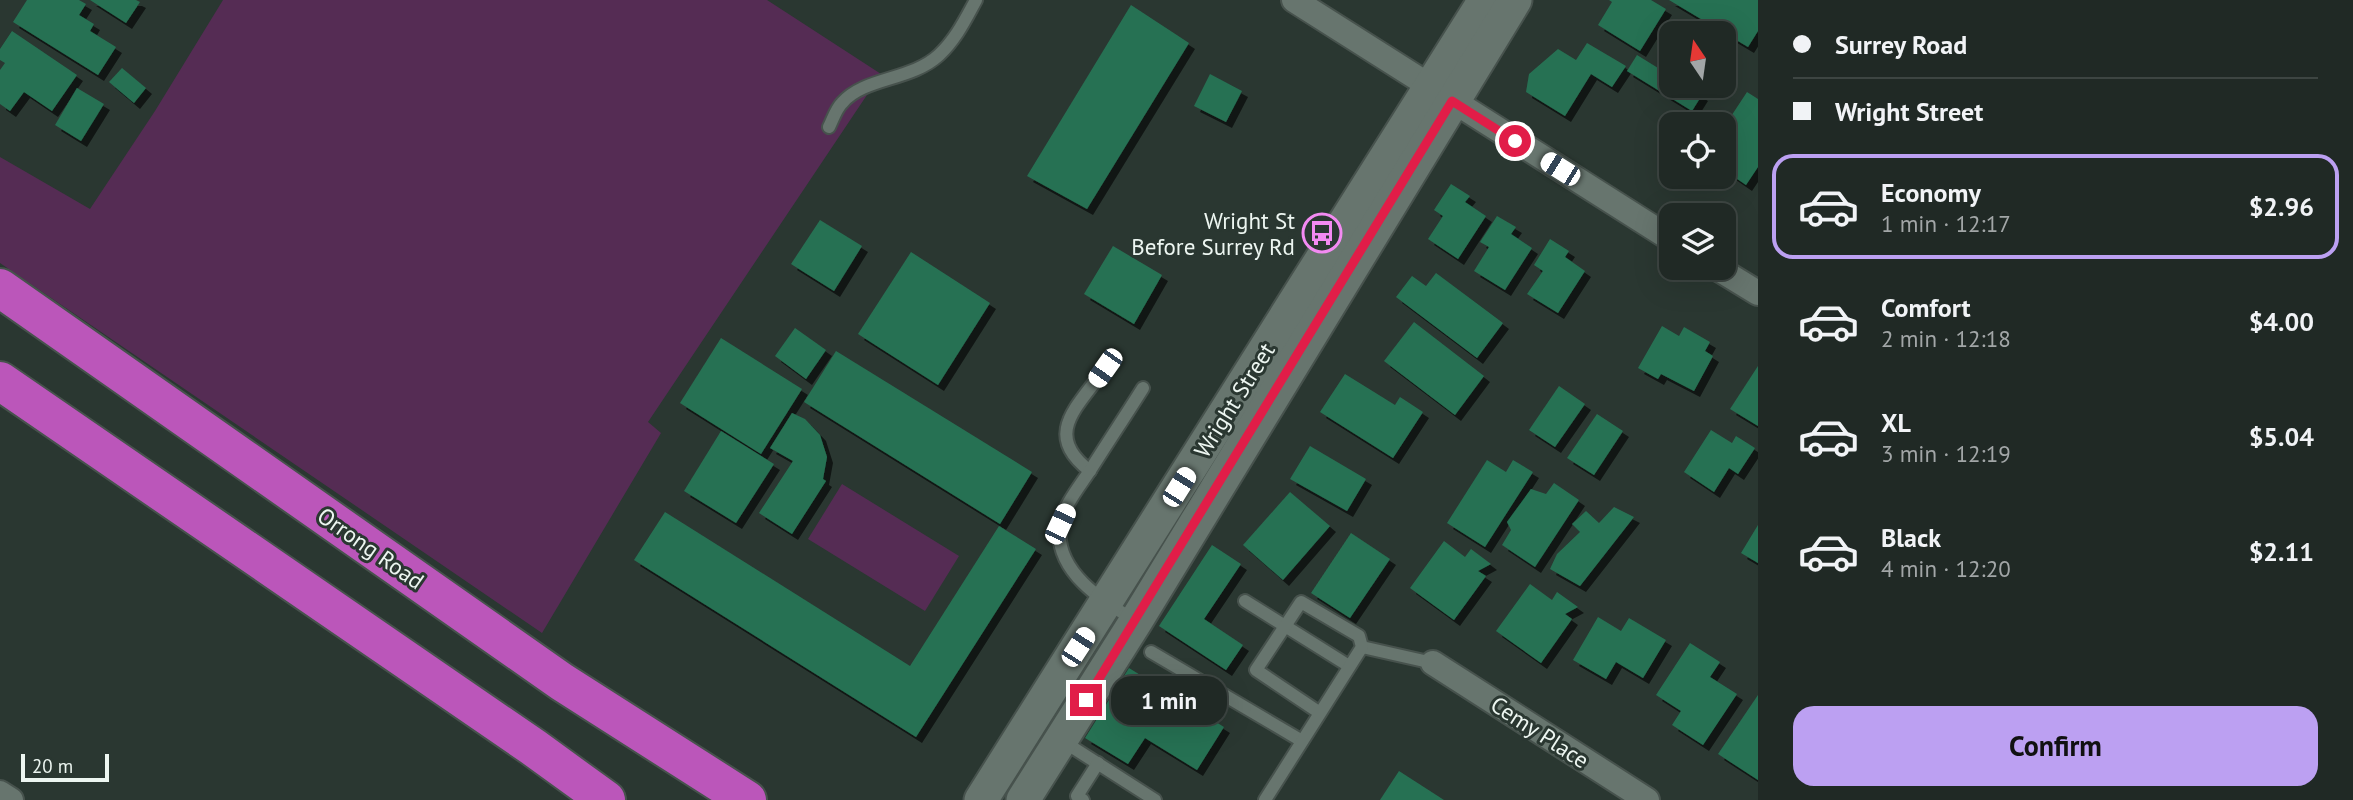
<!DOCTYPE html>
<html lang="en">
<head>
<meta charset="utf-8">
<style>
  body { margin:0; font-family:"PT Sans",sans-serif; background:#2d3532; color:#f1f3f6; height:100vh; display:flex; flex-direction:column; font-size:26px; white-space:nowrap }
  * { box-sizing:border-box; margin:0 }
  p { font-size:23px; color:#a2a6a7 }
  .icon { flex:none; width:38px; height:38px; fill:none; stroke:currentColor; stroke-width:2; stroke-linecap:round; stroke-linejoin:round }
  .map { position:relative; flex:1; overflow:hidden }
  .drawer { display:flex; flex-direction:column; background:#202925; width:595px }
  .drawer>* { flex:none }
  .guide { display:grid; align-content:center; height:154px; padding:0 35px; background:#202925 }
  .needle { width:46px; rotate:347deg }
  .buttons { position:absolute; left:1659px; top:21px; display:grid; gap:14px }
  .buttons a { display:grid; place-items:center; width:77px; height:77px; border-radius:14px; background:#202925; box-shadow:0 7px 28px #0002,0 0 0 2px #3d4542; font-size:35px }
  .scale { position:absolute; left:21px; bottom:18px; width:88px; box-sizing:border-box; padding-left:7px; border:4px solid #edf6f1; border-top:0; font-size:19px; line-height:24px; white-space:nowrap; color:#edf6f1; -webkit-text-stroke:5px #2a3731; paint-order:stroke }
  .end { position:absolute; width:32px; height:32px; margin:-16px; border:9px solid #e11d48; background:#fff; box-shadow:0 0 0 4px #fff }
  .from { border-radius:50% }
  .bubble { position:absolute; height:49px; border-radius:21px; background:#202925; box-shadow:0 7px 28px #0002,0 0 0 2px #3d4542; font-size:23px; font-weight:700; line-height:49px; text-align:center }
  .car { position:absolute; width:21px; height:42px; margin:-21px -10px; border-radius:9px; box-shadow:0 0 5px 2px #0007; background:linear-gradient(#fff 24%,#345 0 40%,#fff 0 76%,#345 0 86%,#fff 0) }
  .guide b { display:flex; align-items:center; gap:24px; height:66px; font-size:26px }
  .guide b+b { border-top:2px solid #3d4542 }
  .guide i { width:18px; height:18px; background:#f1f3f6 }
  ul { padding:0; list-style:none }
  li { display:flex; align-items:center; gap:21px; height:105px; margin:0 14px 10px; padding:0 21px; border:4px solid transparent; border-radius:21px }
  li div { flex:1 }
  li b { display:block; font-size:26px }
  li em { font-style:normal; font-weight:700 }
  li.current { border-color:#bca0f2 }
  li>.icon { width:63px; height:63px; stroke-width:1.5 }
  .button { display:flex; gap:14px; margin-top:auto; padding:14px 35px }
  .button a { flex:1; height:80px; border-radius:21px; background:#bca0f2; color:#111; font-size:28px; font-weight:700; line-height:80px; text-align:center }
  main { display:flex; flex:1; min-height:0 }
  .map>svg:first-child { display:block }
  .green { fill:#552c54 }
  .building { fill:#267153; filter:url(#shadow) }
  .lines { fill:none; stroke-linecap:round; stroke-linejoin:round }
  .lane-casing { stroke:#47524d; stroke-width:16 }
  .street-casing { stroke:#47524d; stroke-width:28 }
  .secondary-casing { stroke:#47524d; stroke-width:37 }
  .highway-casing { stroke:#47524d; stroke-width:42 }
  .lane { stroke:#67756e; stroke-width:12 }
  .street { stroke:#67756e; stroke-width:24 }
  .secondary { stroke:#67756e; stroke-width:33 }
  .highway { stroke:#bb56ba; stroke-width:38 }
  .route { stroke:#e11d48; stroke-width:9 }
  .labels { text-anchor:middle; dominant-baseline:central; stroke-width:6; stroke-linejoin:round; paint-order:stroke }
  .poi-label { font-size:23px; fill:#edf6f1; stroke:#2a3731; text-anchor:end }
  .street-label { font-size:23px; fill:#edf6f1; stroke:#2a3731 }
</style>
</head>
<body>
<main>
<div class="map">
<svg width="1758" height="800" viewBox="0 0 1758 800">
  <defs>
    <filter id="shadow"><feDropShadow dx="6" dy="6" stdDeviation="0" flood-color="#0009"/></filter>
  </defs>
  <rect width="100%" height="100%" fill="#2a3731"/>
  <!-- green -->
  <g class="green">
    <path d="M223,0h544l114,74 -233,348 13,11 -119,200 -542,-370v-106l90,52 65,-98z"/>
    <path d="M842,484l117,72 -34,55 -117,-72z"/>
  </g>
  <!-- building -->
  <g class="building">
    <path d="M27,0h52l7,4 -7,11 15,9 -4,7 26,16 -18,28 -85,-53z"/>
    <path d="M90,0h46l4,2 -14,21z"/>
    <path d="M1609,0h42l15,9 -26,42 -42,-26 14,-23z"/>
    <path d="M1669,0h89v31l-10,16z"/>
    <path d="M1131,5l58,38 -102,166 -60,-33z"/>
    <path d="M12,31l65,44 -25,36 -28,-19 -14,19 -10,-7v-34l5,-7 -5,-3v-11z"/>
    <path d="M1587,43l39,23 -14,21 -21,-13 -26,42 -39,-24 3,-18 29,-25 18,11z"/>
    <path d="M1637,55l34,21v10h16l15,9 -10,16 -65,-40z"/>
    <path d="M122,68l24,20 -12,15 -25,-21z"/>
    <path d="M1210,74l32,17 -16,31 -32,-16z"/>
    <path d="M77,88l27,16 -23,37 -26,-16z"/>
    <path d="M1747,92l11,7v68l-12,18 -16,-11 3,-5 -9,-6 5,-6 -5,-4v-26z"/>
    <path d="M1451,184l19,12 -5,6 21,14 -28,43 -30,-20 15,-23 -9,-6z"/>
    <path d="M1497,216l19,11 -5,7 21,14 -27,42 -31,-19 15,-24 -9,-5z"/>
    <path d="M820,220l42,26 -28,45 -43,-27z"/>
    <path d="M1550,239l19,12 -4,6 20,14 -27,42 -31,-19 16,-23 -9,-6z"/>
    <path d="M1113,246l49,29 -28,49 -50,-30z"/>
    <path d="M911,252l79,51 -52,82 -80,-51z"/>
    <path d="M1436,273l67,50 -26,35 -81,-61 16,-21 14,10z"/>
    <path d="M1414,322l70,54 -29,39 -71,-54z"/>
    <path d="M1662,326l17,10 5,-9 26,15 -5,9 8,5 -19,35 -33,-17 -3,5 -20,-11z"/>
    <path d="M795,328l31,22 -20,29 -31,-23z"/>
    <path d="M721,338l81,51 -41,65 -81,-51z"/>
    <path d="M836,351l196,121 -32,52 -196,-122z"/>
    <path d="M1758,366v60l-28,-17z"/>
    <path d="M1345,374l50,31 5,-8 23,15 -30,46 -73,-46z"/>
    <path d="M1559,386l26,18 -30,43 -26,-17z"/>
    <path d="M792,413l13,6 15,16 7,22 -4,22 3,2 -34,53 -33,-21 34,-52 -23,-13z"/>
    <path d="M1597,414l26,17 -29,44 -27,-17z"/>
    <path d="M1711,430l21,13 4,-7 19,12 -17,26 -9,-6 -15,24 -30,-20z"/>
    <path d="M721,431l53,33 -38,59 -52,-32z"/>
    <path d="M1310,446l56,33 -19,32 -57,-32z"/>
    <path d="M1487,460l19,12 7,-12 20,12 -48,75 -38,-24z"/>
    <path d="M1554,483l25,17 -44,67 -33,-22 9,-15 -4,-8 24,-33 15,5z"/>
    <path d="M1290,492l40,34 -47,54 -40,-35z"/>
    <path d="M1614,507l20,10 -54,69 -30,-17 7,-15 23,-22 -8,-8 14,-13 13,12z"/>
    <path d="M665,512l245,154 89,-140 37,23 -120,188 -282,-177z"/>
    <path d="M1758,525v38l-17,-10z"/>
    <path d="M1351,533l39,26 -40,59 -39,-25z"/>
    <path d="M1444,541l21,16 6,-8 20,15 -13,7 8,5 -32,44 -44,-32z"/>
    <path d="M1212,545l29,19 -37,55 39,26 -17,25 -67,-44z"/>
    <path d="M1530,584l22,16 5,-8 21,15 -13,7 7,5 -31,44 -45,-32z"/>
    <path d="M1598,617l23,14 8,-13 37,22 -23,38 -27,-16 -10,17 -33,-19z"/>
    <path d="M1690,643l30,19 -10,15 27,17 -34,51 -31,-20 9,-14 -25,-16z"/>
    <path d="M1129,668l95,59 -27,43 -52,-32 -17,26 -43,-26z"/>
    <path d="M1758,695v85l-40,-26z"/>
    <path d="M1399,771l45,29h-64z"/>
  </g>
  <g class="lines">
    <defs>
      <g id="lane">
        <path d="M829,127c4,-8 7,-18 13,-24 22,-26 69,-22 97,-48 17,-16 26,-35 37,-55"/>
        <path d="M1090,471c-49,-37 -11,-65 15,-103"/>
        <path d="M1245,601l104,65"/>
        <path d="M1136,621c-34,-20 -82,-50 -76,-95 3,-20 20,-40 31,-57 17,-27 35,-54 52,-81"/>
        <path d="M1362,647l71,16"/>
        <path d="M1151,652l151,89"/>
        <path d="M1061,740l94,60"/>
        <path d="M1083,800l-6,-4 21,-33"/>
        <path d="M1265,800l97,-153 -3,-11 -58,-34 -45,68 64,43"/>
      </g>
      <g id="street">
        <path d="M1294,0l377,239"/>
        <path d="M1717,268l41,25"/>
        <path d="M1433,663l214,137"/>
        <path d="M0,793l11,7"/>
      </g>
      <g id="secondary">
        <path d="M981,800l504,-800"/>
        <path d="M1023,800l113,-179 379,-621"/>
      </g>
      <g id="highway">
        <path d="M0,288l562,394 185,118"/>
        <path d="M0,381l533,366 73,53"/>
      </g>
    </defs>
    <!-- lane casing -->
    <use href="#lane" class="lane-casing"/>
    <!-- street casing -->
    <use href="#street" class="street-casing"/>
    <!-- secondary casing -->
    <use href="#secondary" class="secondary-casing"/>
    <!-- highway casing -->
    <use href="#highway" class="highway-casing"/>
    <!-- lane -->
    <use href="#lane" class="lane"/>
    <!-- street -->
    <use href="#street" class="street"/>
    <!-- secondary -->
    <use href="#secondary" class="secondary"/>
    <!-- highway -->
    <use href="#highway" class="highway"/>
  </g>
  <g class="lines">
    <!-- route -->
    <path class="route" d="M1086,700l366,-599 63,40"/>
  </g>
  <!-- icons -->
  <defs>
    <symbol id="bus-ring" viewBox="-11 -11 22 22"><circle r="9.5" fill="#2a3731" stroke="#f38af2" stroke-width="1.5"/><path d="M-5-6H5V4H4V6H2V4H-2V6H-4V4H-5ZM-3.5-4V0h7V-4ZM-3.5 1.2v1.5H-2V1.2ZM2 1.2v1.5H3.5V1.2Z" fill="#f38af2"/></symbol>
  </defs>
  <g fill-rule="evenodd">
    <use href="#bus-ring" x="1300" y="211" width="44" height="44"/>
  </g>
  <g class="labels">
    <!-- poi labels -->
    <g class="poi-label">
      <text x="1295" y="220">Wright St<tspan x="1295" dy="26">Before Surrey Rd</tspan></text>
    </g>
    <!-- street labels -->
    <g class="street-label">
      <text transform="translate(1234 400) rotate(-58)">Wright Street</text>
      <text transform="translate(371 548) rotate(35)">Orrong Road</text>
      <text transform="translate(1540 732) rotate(33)">Cemy Place</text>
    </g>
  </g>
</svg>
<div class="buttons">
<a><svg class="needle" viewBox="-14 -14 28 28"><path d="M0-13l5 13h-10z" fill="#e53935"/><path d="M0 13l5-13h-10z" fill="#a2a6a7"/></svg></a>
<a><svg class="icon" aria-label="locate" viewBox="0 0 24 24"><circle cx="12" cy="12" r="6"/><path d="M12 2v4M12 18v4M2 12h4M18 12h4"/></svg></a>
<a><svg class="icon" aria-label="layers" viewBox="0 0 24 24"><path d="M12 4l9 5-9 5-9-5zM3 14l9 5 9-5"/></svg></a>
</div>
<div class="scale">20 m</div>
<i class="end from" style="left:1515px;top:141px"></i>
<i class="end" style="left:1086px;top:700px"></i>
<div class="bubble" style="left:1111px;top:676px;width:116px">1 min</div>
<i class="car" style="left:1560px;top:169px;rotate:302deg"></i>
<i class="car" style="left:1105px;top:368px;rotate:215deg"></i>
<i class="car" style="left:1179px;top:487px;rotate:32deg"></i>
<i class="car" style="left:1060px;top:524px;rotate:25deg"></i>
<i class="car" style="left:1078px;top:647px;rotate:33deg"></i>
</div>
<section class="drawer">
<div class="guide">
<b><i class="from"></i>Surrey Road</b>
<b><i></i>Wright Street</b>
</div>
<ul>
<li class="current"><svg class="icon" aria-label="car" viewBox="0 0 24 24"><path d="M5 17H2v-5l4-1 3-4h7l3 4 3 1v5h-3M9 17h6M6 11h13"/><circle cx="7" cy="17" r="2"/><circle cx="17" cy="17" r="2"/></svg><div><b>Economy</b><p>1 min · 12:17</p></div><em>$2.96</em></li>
<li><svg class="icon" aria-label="car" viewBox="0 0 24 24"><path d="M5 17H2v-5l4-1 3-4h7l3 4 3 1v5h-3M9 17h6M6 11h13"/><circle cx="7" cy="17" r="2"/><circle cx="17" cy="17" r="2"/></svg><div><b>Comfort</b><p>2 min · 12:18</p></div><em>$4.00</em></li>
<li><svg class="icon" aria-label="car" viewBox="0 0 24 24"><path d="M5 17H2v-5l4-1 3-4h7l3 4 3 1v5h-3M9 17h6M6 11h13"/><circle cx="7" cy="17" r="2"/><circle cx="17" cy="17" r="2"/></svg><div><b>XL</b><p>3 min · 12:19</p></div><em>$5.04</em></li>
<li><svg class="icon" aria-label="car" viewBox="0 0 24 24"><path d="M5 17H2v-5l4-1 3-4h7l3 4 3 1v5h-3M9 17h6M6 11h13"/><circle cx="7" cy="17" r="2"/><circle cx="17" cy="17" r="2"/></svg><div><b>Black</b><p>4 min · 12:20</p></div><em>$2.11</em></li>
</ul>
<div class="button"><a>Confirm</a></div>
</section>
</main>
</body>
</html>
